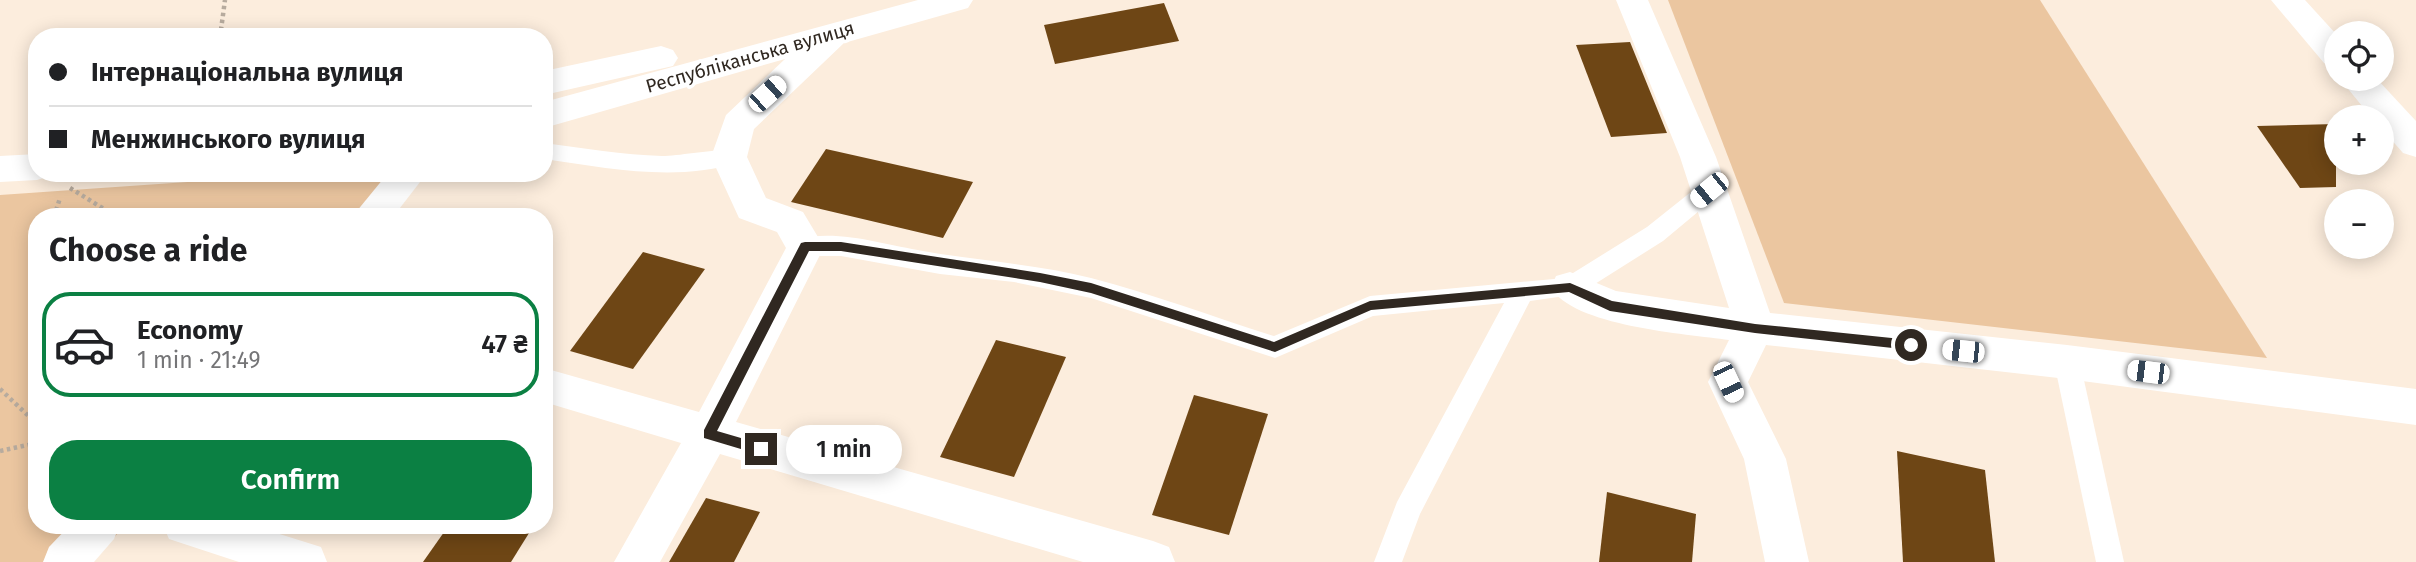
<!DOCTYPE html>
<html lang="en">
<head>
<meta charset="utf-8">
<style>
  body { margin:0; font-family:"Fira Sans",sans-serif; background:#f2f2f2; color:#202124; height:100vh; display:flex; flex-direction:column; font-size:26px; white-space:nowrap }
  * { box-sizing:border-box; margin:0 }
  p { font-size:23px; color:#757577 }
  .icon { flex:none; width:38px; height:38px; fill:none; stroke:currentColor; stroke-width:2; stroke-linecap:round; stroke-linejoin:round }
  .map { position:relative; flex:1; overflow:hidden }
  .details { position:absolute; left:28px; top:208px; width:525px; height:326px; display:flex; flex-direction:column; background:#fff; border-radius:28px; box-shadow:0 4px 18px #0003 }
  .details>* { flex:none }
  .hud { position:absolute; left:28px; top:28px; width:525px; height:154px; border-radius:28px; box-shadow:0 4px 18px #0003; display:grid; align-content:center; height:154px; padding:0 21px; background:#fff }
  .tools { position:absolute; left:2324px; top:21px; display:grid; gap:14px }
  .tools a { display:grid; place-items:center; width:70px; height:70px; border-radius:50%; background:#fff; box-shadow:0 4px 18px #0003; font-size:35px }
  .end { position:absolute; width:32px; height:32px; margin:-16px; border:9px solid #302821; background:#fff; box-shadow:0 0 0 4px #fff }
  .from { border-radius:50% }
  .bubble { position:absolute; height:49px; border-radius:24px; background:#fff; box-shadow:0 4px 18px #0003; font-size:23px; font-weight:600; line-height:49px; text-align:center }
  .car { position:absolute; width:21px; height:42px; margin:-21px -10px; border-radius:9px; box-shadow:0 0 5px 2px #0007; background:linear-gradient(#fff 24%,#345 0 40%,#fff 0 76%,#345 0 86%,#fff 0) }
  .hud b { display:flex; align-items:center; gap:24px; height:66px; font-size:26px }
  .hud b+b { border-top:2px solid #e0e0e0 }
  .hud i { width:18px; height:18px; background:#202124 }
  ul { padding:0; list-style:none }
  li { display:flex; align-items:center; gap:21px; height:105px; margin:0 14px 10px; padding:0 7px; border:4px solid transparent; border-radius:28px }
  li div { flex:1 }
  li b { display:block; font-size:26px }
  li em { font-style:normal; font-weight:600 }
  li.selected { border-color:#0b8043 }
  li>.icon { width:63px; height:63px; stroke-width:1.5 }
  h2 { padding:0 21px; font-size:32px; line-height:84px }
  .primary-button { display:flex; gap:14px; margin-top:auto; padding:14px 21px }
  .primary-button a { flex:1; height:80px; border-radius:28px; background:#0b8043; color:#fff; font-size:28px; font-weight:600; line-height:80px; text-align:center }
  .map>svg:first-child { display:block }
  .green { fill:#ebc6a0 }
  .building { fill:#6e4615 }
  .lines { fill:none; stroke-linecap:round; stroke-linejoin:round }
  .path { stroke:#b7ab9e; stroke-width:4.5; stroke-dasharray:3.5 3.5; stroke-linecap:butt }
  .service { fill:#fff; fill-rule:evenodd }
  .minor { fill:#fff; fill-rule:evenodd }
  .route { fill:#302821 }
  .labels { text-anchor:middle; dominant-baseline:central; stroke-width:7; stroke-linejoin:round; paint-order:stroke }
  .street-label { font-size:19px; fill:#302821; stroke:#fff }
</style>
</head>
<body>
<div class="map">
<svg width="2416" height="562" viewBox="0 0 2416 562">
  <rect width="100%" height="100%" fill="#fceddd"/>
  <!-- green -->
  <g class="green">
    <path d="M1668,0h372l227,358 -483,-55z"/>
    <path d="M316,173h110l-38,44h-351v308h88l-32,37h-93v-367z"/>
  </g>
  <!-- building -->
  <g class="building">
    <path d="M1164,3l15,38 -124,23 -11,-39z"/>
    <path d="M1630,42l37,91 -56,4 -35,-92z"/>
    <path d="M2336,124v63l-36,1 -43,-62z"/>
    <path d="M826,149l147,33 -30,56 -152,-36z"/>
    <path d="M643,252l62,17 -72,100 -63,-18z"/>
    <path d="M996,340l70,17 -52,120 -74,-20z"/>
    <path d="M1194,395l74,19 -39,121 -77,-20z"/>
    <path d="M1897,451l88,19 10,92h-92z"/>
    <path d="M1607,492l89,22 -4,48h-93z"/>
    <path d="M706,498l54,14 -26,50h-65z"/>
    <path d="M449,525h85l-23,37h-88z"/>
  </g>
  <g class="lines">
    <!-- path -->
    <g class="path">
      <path d="M220,37l5,-37"/>
      <path d="M70,188l47,29"/>
      <path d="M54,217l6,-19"/>
      <path d="M37,284v22"/>
      <path d="M0,389l37,35"/>
      <path d="M0,451l37,-8"/>
    </g>
    <!-- service -->
    <g class="service">
      <path d="M544,143c39,5 79,12 118,13 19,0 62,-9 75,-5l3,6 -3,6c-63,19 -129,5 -193,-4z"/>
      <path d="M1709,181l8,3 4,6 -4,6 -54,45 -84,53 -49,7 -110,213 -18,48h-28l23,-60 107,-199 -131,13 -98,42 -184,-60 -77,-16 -74,-8 -99,-18h-36l-8,-2 -4,-7 4,-7c37,-12 88,5 126,11 56,10 113,13 168,27 62,16 122,39 183,58l96,-40 195,-18 82,-51 54,-43z"/>
      <path d="M2067,351l9,3 4,8 44,200h-28l-42,-200 4,-8z"/>
    </g>
    <!-- minor -->
    <g class="minor">
      <path d="M918,0h55l-5,8 -124,35 -90,86 -7,28 19,41 37,14 21,35 -88,175 417,119 16,6 6,15h-92l-363,-108 -60,108h-46l67,-119 -137,-41v-34l155,44 87,-164 -9,-16 -38,-14 -28,-61 15,-42 59,-56 -241,69v-26z"/>
      <path d="M1616,0h32l68,157 54,156 297,32 349,44v36l-349,-46 -301,-34 -18,37 38,77 23,103h-44l-21,-103 -36,-77 21,-42c-42,-6 -158,-14 -178,-53l5,-11 14,-4 46,19 113,17 -49,-151z"/>
      <path d="M2271,0h34l31,34v33l-12,-4z"/>
      <path d="M661,46l12,4 5,8 -5,8 -129,29v-24z"/>
      <path d="M2340,79h37l39,42v36l-13,-4 -21,-24v-12h-11z"/>
      <path d="M37,154v19h15l-2,3 -13,4 -37,2v-26z"/>
      <path d="M388,173h39l-34,44h-41z"/>
      <path d="M70,525h50l-6,14 -20,23h-51l6,-15z"/>
      <path d="M163,525h88l70,22 6,15h-88l-70,-23z"/>
    </g>
  </g>
  <!-- route -->
  <path class="route" d="M805,242h36l199,31 51,10 183,59 96,-41 200,-18 42,18 143,23 156,16 6,5 -6,5 -156,-17 -145,-22 -41,-19 -198,18 -96,42 -184,-59 -51,-11 -199,-31h-32l-92,180 48,14v8l-4,2 -57,-17v-8l97,-187z"/>
  <g class="labels">
    <!-- street labels -->
    <g class="street-label">
      <text transform="translate(750 57) rotate(-16)">Республіканська вулиця</text>
    </g>
  </g>
</svg>
<div class="tools">
<a><svg class="icon" aria-label="locate" viewBox="0 0 24 24"><circle cx="12" cy="12" r="6"/><path d="M12 2v4M12 18v4M2 12h4M18 12h4"/></svg></a>
<a>+</a>
<a>−</a>
</div>
<i class="end from" style="left:1911px;top:345px"></i>
<i class="end" style="left:761px;top:449px"></i>
<div class="bubble" style="left:786px;top:425px;width:116px">1 min</div>
<i class="car" style="left:767px;top:94px;rotate:48deg"></i>
<i class="car" style="left:1709px;top:190px;rotate:231deg"></i>
<i class="car" style="left:1963px;top:351px;rotate:276deg"></i>
<i class="car" style="left:2148px;top:372px;rotate:277deg"></i>
<i class="car" style="left:1728px;top:382px;rotate:155deg"></i>
<div class="hud">
<b><i class="from"></i>Інтернаціональна вулиця</b>
<b><i></i>Менжинського вулиця</b>
</div>
<section class="details">
<h2>Choose a ride</h2>
<ul>
<li class="selected"><svg class="icon" aria-label="car" viewBox="0 0 24 24"><path d="M5 17H2v-5l4-1 3-4h7l3 4 3 1v5h-3M9 17h6M6 11h13"/><circle cx="7" cy="17" r="2"/><circle cx="17" cy="17" r="2"/></svg><div><b>Economy</b><p>1 min · 21:49</p></div><em>47 ₴</em></li>
</ul>
<div class="primary-button"><a>Confirm</a></div>
</section>
</div>
</body>
</html>
